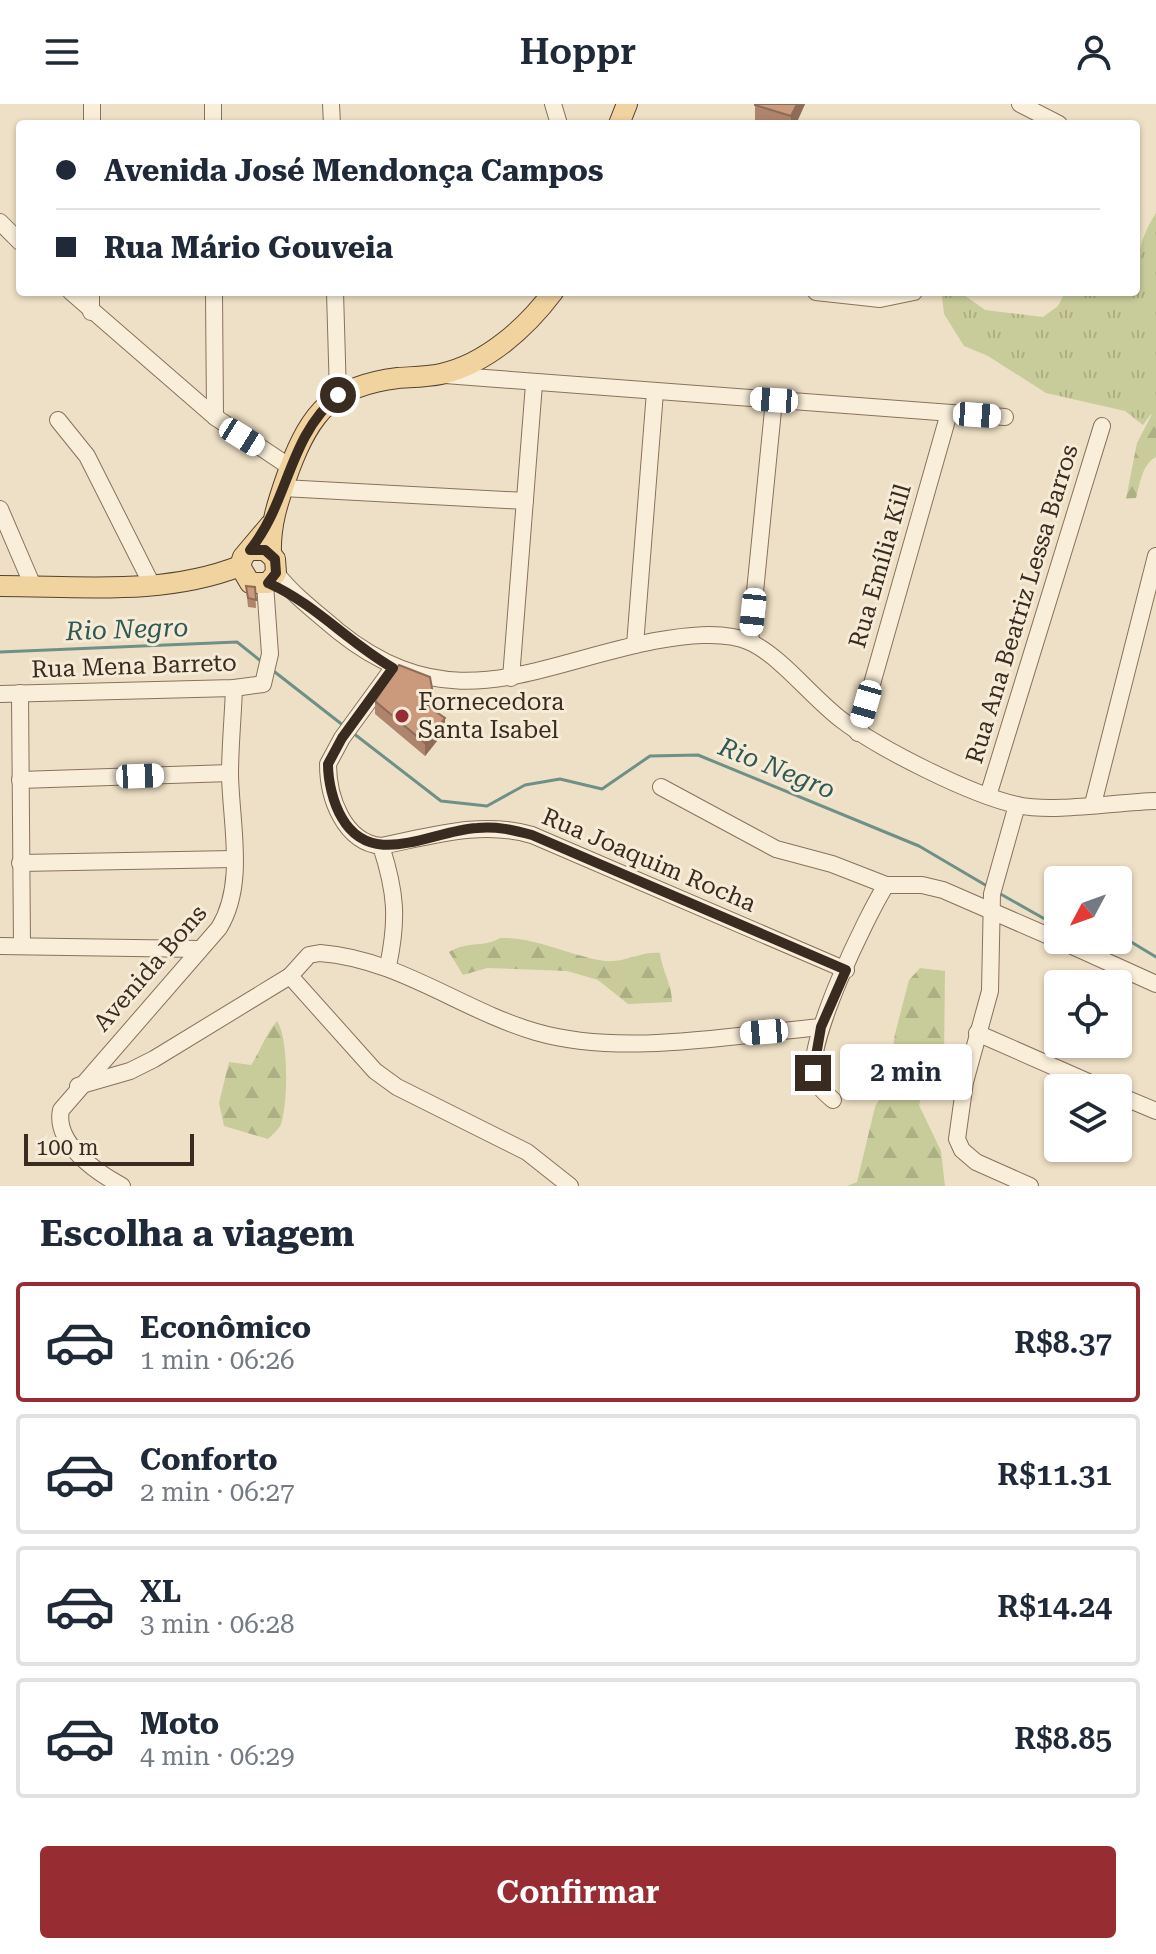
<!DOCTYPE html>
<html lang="pt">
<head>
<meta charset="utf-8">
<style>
  body { margin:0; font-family:"Roboto Serif",serif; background:#f2f2f3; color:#1f2937; height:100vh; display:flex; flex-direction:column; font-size:30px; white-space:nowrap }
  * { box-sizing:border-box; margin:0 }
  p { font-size:26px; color:#747a83 }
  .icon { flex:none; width:44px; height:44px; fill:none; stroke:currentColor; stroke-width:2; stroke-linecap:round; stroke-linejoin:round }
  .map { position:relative; height:1082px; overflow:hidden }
  .drawer { display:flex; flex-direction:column; background:#fff; flex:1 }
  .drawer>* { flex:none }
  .banner { position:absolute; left:16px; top:16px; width:1124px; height:176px; border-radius:8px; box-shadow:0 2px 6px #0004; display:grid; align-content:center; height:176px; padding:0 40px; background:#fff }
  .needle { width:52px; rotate:229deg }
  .buttons { position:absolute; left:1044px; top:762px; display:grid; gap:16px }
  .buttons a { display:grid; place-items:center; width:88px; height:88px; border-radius:8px; background:#fff; box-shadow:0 2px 6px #0004; font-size:40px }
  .scale { position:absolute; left:24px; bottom:20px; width:170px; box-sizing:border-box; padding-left:8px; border:4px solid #3a2b20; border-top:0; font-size:22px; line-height:28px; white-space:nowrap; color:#3a2b20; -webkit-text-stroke:6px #f5ebd6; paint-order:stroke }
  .end { position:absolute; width:36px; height:36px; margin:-18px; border:10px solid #3a2b20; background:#fff; box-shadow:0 0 0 4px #fff }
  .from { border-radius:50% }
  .bubble { position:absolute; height:56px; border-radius:8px; background:#fff; box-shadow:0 2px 6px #0004; font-size:26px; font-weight:600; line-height:56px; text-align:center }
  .car { position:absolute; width:24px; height:48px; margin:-24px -12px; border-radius:10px; box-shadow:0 0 6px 2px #0007; background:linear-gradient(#fff 24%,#345 0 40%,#fff 0 76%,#345 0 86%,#fff 0) }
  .banner b { display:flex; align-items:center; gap:28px; height:76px; font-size:30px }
  .banner b+b { border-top:2px solid #e0e1e3 }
  .banner i { width:20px; height:20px; background:#1f2937 }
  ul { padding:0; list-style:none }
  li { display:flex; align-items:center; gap:24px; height:120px; margin:0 16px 12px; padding:0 24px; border:4px solid #e0e1e3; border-radius:8px }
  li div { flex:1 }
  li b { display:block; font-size:30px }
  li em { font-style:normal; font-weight:600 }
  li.active { border-color:#972d32 }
  li>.icon { width:72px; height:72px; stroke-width:1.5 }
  h2 { padding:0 40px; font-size:36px; line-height:96px }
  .primary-button { display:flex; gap:16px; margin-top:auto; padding:16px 40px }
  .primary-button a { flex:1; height:92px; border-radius:8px; background:#972d32; color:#fff; font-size:32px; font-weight:600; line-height:92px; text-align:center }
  header { display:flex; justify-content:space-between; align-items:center; height:104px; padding:0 40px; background:#fff; font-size:36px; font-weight:600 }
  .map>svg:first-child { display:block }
  .forest { fill:url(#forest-firs) }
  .park { fill:url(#park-tufts) }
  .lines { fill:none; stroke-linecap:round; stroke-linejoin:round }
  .stream { stroke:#6e9086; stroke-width:3 }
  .minor-casing { stroke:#89725c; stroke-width:18 }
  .major-casing { stroke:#574130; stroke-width:22 }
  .minor { stroke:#f8eeda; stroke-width:16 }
  .major { stroke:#f0d39f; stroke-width:20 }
  .wall { fill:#af846c }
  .shaded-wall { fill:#8e6c58 }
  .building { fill:#cb9a7d; stroke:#8e6c58; stroke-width:2 }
  .route { stroke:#3a2b20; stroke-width:10 }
  .poi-dot { fill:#972d32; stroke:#f5ebd6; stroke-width:3 }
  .labels { text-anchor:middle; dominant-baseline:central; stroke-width:6; stroke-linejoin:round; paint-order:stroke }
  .street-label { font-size:24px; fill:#3a2b20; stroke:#f5ebd6 }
  .poi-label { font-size:24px; fill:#3a2b20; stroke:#f5ebd6; text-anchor:start }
  .water-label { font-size:26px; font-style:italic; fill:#2f5955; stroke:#f5ebd6 }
</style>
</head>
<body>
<header><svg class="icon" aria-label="menu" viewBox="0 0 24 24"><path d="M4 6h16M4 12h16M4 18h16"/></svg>Hoppr<svg class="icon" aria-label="person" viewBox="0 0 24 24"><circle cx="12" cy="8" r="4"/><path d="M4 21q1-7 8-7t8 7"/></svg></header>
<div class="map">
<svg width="1156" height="1082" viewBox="0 0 1156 1082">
  <defs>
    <pattern id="forest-firs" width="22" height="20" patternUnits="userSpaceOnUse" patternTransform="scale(2)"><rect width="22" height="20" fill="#c8cc9a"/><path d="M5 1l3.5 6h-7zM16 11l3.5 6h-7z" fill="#adaf84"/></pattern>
    <pattern id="park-tufts" width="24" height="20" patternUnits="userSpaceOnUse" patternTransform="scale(2)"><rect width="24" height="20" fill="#c8cc9a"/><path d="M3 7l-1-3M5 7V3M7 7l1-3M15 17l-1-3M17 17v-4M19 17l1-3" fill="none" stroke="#adaf84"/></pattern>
  </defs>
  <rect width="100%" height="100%" fill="#eee0c6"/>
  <!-- forest -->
  <g class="forest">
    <path d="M1152,310l4,4v39c-14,7 -16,27 -20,41l-10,1 11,-56z"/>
    <path d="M500,834c36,-1 69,18 105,23 20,2 36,-10 55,-8 2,18 12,31 12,49l-44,2 -30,-24 -31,-9 -80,-3 -24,7 -14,-23c21,-12 35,-4 51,-14z"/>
    <path d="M920,864l25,3 -1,88 -12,6 -13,40 22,46 4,35h-98l10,-4 18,-75 12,-22 8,-51 14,-54z"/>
    <path d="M277,917c12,18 11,82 4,103 -2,5 -9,11 -13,15l-44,-13 -5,-23 10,-41 22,3c10,-15 14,-30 26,-44z"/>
  </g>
  <!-- park -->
  <path class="park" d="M1156,109v205l-5,-4 -8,11 -18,-14 -79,-18 -58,-37 -24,-10 -20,-32 -2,-17 5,-5h13l25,18 58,7 15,-11 5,-10 73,-4c0,-30 3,-53 20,-79z"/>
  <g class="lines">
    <!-- stream -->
    <g class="stream">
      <path d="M0,548l237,-10 25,20"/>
      <path d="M271,565l73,57"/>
      <path d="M353,629l88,68 46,5 38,-21 35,-6 42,10 48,-33 48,-1 221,91 68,40"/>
      <path d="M997,788l46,26 15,3"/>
      <path d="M1118,830l38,23"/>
    </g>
    <defs>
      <g id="minor">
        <path d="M213,0v20"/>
        <path d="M331,0l1,20"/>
        <path d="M553,0l6,20"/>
        <path d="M1020,0l39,20"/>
        <path d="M92,20v-20"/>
        <path d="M0,118l20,20"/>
        <path d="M71,188l144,125 75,50"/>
        <path d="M214,188l1,125"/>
        <path d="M335,188l3,103"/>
        <path d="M816,188l64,7 34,-7"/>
        <path d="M91,208v-20"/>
        <path d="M445,271l560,42"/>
        <path d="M58,316l29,36 66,131"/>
        <path d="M283,384l242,13"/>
        <path d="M0,405l33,77"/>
        <path d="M276,469c18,23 40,39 62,58 113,91 195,34 316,10 28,-5 69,-11 96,1 32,15 63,57 93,79 37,28 128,74 174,84 37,8 99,-3 139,-4"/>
        <path d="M750,538l24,-242"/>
        <path d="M635,541l20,-253"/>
        <path d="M511,574l23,-294"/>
        <path d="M20,589l2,253"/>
        <path d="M0,590l234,-6 29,-4 7,-30 -5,-70"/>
        <path d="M858,629l91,-320"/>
        <path d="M20,676l210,-7"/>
        <path d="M661,683l115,62 56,15 54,21h36l21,5 115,50"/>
        <path d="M988,692l114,-370"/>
        <path d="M1093,700l63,-248"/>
        <path d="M1017,701l-25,89 -2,97 -25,91 -8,57 5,11 14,12 54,24"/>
        <path d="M381,742c51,-10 100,-26 151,-11l314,135"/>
        <path d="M20,759l213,-4"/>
        <path d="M1059,836l97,44"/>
        <path d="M0,842l200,3"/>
        <path d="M388,862c10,-47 8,-74 -7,-120 -37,-4 -53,-48 -53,-82l14,-26 51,-70"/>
        <path d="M290,872l85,95 22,16 130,65 43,34"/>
        <path d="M977,929l125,55"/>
        <path d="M78,982l52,-15 24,-12 136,-83 19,-21 11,-2c79,6 141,57 216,79 86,25 196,3 285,-5"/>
        <path d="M1118,991l38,16"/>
        <path d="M833,996c-8,-7 -16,-14 -19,-24 -8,-35 52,-159 72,-191"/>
        <path d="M122,1082c-26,-14 -68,-43 -61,-76l158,-182c27,-44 12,-103 11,-153 0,-29 3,-58 4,-87"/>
      </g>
      <g id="major">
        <path d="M619,20l8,-20"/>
        <path d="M250,446h15l10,9 1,14 -8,10h-18l-10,-17 3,-9 27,-32"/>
        <path d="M271,449c-1,-31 8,-54 18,-83 22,-59 44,-84 109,-92 14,-1 29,-1 43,-4 45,-10 85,-46 112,-82"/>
        <path d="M0,482c81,0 163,10 240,-20"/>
      </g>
    </defs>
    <!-- minor casing -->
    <use href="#minor" class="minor-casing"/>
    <!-- major casing -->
    <use href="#major" class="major-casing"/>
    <!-- minor -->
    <use href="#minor" class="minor"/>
    <!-- major -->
    <use href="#major" class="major"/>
  </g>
  <!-- wall -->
  <g class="wall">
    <path d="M805,0l-9,20h-37l-4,-1v-18z"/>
    <path d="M246,482l9,1 1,21 -8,-1z"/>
    <path d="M375,597l58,6 -1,2 13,22 -20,25 -50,-42z"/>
  </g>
  <!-- shaded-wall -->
  <g class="shaded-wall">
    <path d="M797,0h8l-9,20h-5v-8z"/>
    <path d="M433,590v13l-7,11v-13z"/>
    <path d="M445,614v13l-20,25v-13z"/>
  </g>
  <!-- building -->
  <g class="building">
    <path d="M755,0h42l-6,12 -36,-11z"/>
    <path d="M246,482l9,1 1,13 -8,-2z"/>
    <path d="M399,561l31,12 3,17 -7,11 19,13 -20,25 -50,-42z"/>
  </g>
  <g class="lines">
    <!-- route -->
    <path class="route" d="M338,291c-51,44 -48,105 -88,155h15l10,9 1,14 -8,10c46,20 81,60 125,85l-51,70 -14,26c0,17 5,39 14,54 30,52 88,13 135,10 20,-2 36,2 55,7l314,135 -25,57 -8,46"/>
  </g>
  <!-- markers -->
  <circle class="poi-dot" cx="402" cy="612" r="8"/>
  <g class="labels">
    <!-- street labels -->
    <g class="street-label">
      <text transform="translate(880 462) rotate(-74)">Rua Emília Kill</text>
      <text transform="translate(1022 500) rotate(-73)">Rua Ana Beatriz Lessa Barros</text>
      <text transform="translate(134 562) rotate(-2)">Rua Mena Barreto</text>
      <text transform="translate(649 756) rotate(23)">Rua Joaquim Rocha</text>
      <text transform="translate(150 864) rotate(-49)">Avenida Bons</text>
    </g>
    <!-- poi labels -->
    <g class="poi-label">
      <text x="418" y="598">Fornecedora<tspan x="418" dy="28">Santa Isabel</tspan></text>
    </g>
    <!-- water labels -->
    <g class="water-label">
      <text transform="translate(127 525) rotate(-2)">Rio Negro</text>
      <text transform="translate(777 664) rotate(22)">Rio Negro</text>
    </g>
  </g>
</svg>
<div class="buttons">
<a><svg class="needle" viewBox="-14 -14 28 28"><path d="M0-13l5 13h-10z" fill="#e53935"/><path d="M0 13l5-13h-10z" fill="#747a83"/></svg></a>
<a><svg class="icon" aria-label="locate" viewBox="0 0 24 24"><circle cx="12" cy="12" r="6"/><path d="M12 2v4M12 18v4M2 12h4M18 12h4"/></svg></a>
<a><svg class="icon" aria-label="layers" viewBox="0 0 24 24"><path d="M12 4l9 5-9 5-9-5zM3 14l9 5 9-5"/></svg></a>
</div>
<div class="scale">100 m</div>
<i class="end from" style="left:338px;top:291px"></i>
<i class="end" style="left:813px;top:969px"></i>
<div class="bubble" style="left:840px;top:940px;width:132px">2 min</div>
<i class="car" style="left:774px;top:296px;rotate:274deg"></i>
<i class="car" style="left:977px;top:311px;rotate:94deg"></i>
<i class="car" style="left:242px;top:333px;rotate:122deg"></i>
<i class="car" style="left:753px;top:508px;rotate:186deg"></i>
<i class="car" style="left:866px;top:600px;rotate:196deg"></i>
<i class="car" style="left:140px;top:672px;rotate:88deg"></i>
<i class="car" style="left:764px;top:928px;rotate:265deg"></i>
<div class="banner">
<b><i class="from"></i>Avenida José Mendonça Campos</b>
<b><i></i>Rua Mário Gouveia</b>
</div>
</div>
<section class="drawer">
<h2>Escolha a viagem</h2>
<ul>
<li class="active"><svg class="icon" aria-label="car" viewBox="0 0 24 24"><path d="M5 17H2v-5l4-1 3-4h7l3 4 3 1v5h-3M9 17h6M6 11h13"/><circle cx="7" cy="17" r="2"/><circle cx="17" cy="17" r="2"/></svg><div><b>Econômico</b><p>1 min · 06:26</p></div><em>R$8.37</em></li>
<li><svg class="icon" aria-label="car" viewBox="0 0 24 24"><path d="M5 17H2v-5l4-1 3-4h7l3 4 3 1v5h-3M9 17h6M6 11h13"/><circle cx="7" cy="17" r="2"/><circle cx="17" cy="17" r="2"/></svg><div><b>Conforto</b><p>2 min · 06:27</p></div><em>R$11.31</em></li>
<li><svg class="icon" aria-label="car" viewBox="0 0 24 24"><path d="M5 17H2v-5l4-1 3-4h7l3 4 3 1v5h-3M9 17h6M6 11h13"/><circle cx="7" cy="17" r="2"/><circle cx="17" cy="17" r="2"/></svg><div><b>XL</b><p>3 min · 06:28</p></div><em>R$14.24</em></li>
<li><svg class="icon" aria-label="car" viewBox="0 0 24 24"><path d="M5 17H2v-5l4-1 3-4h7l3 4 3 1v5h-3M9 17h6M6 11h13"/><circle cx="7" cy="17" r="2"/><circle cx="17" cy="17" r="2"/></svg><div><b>Moto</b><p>4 min · 06:29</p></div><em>R$8.85</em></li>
</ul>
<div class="primary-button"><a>Confirmar</a></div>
</section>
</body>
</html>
